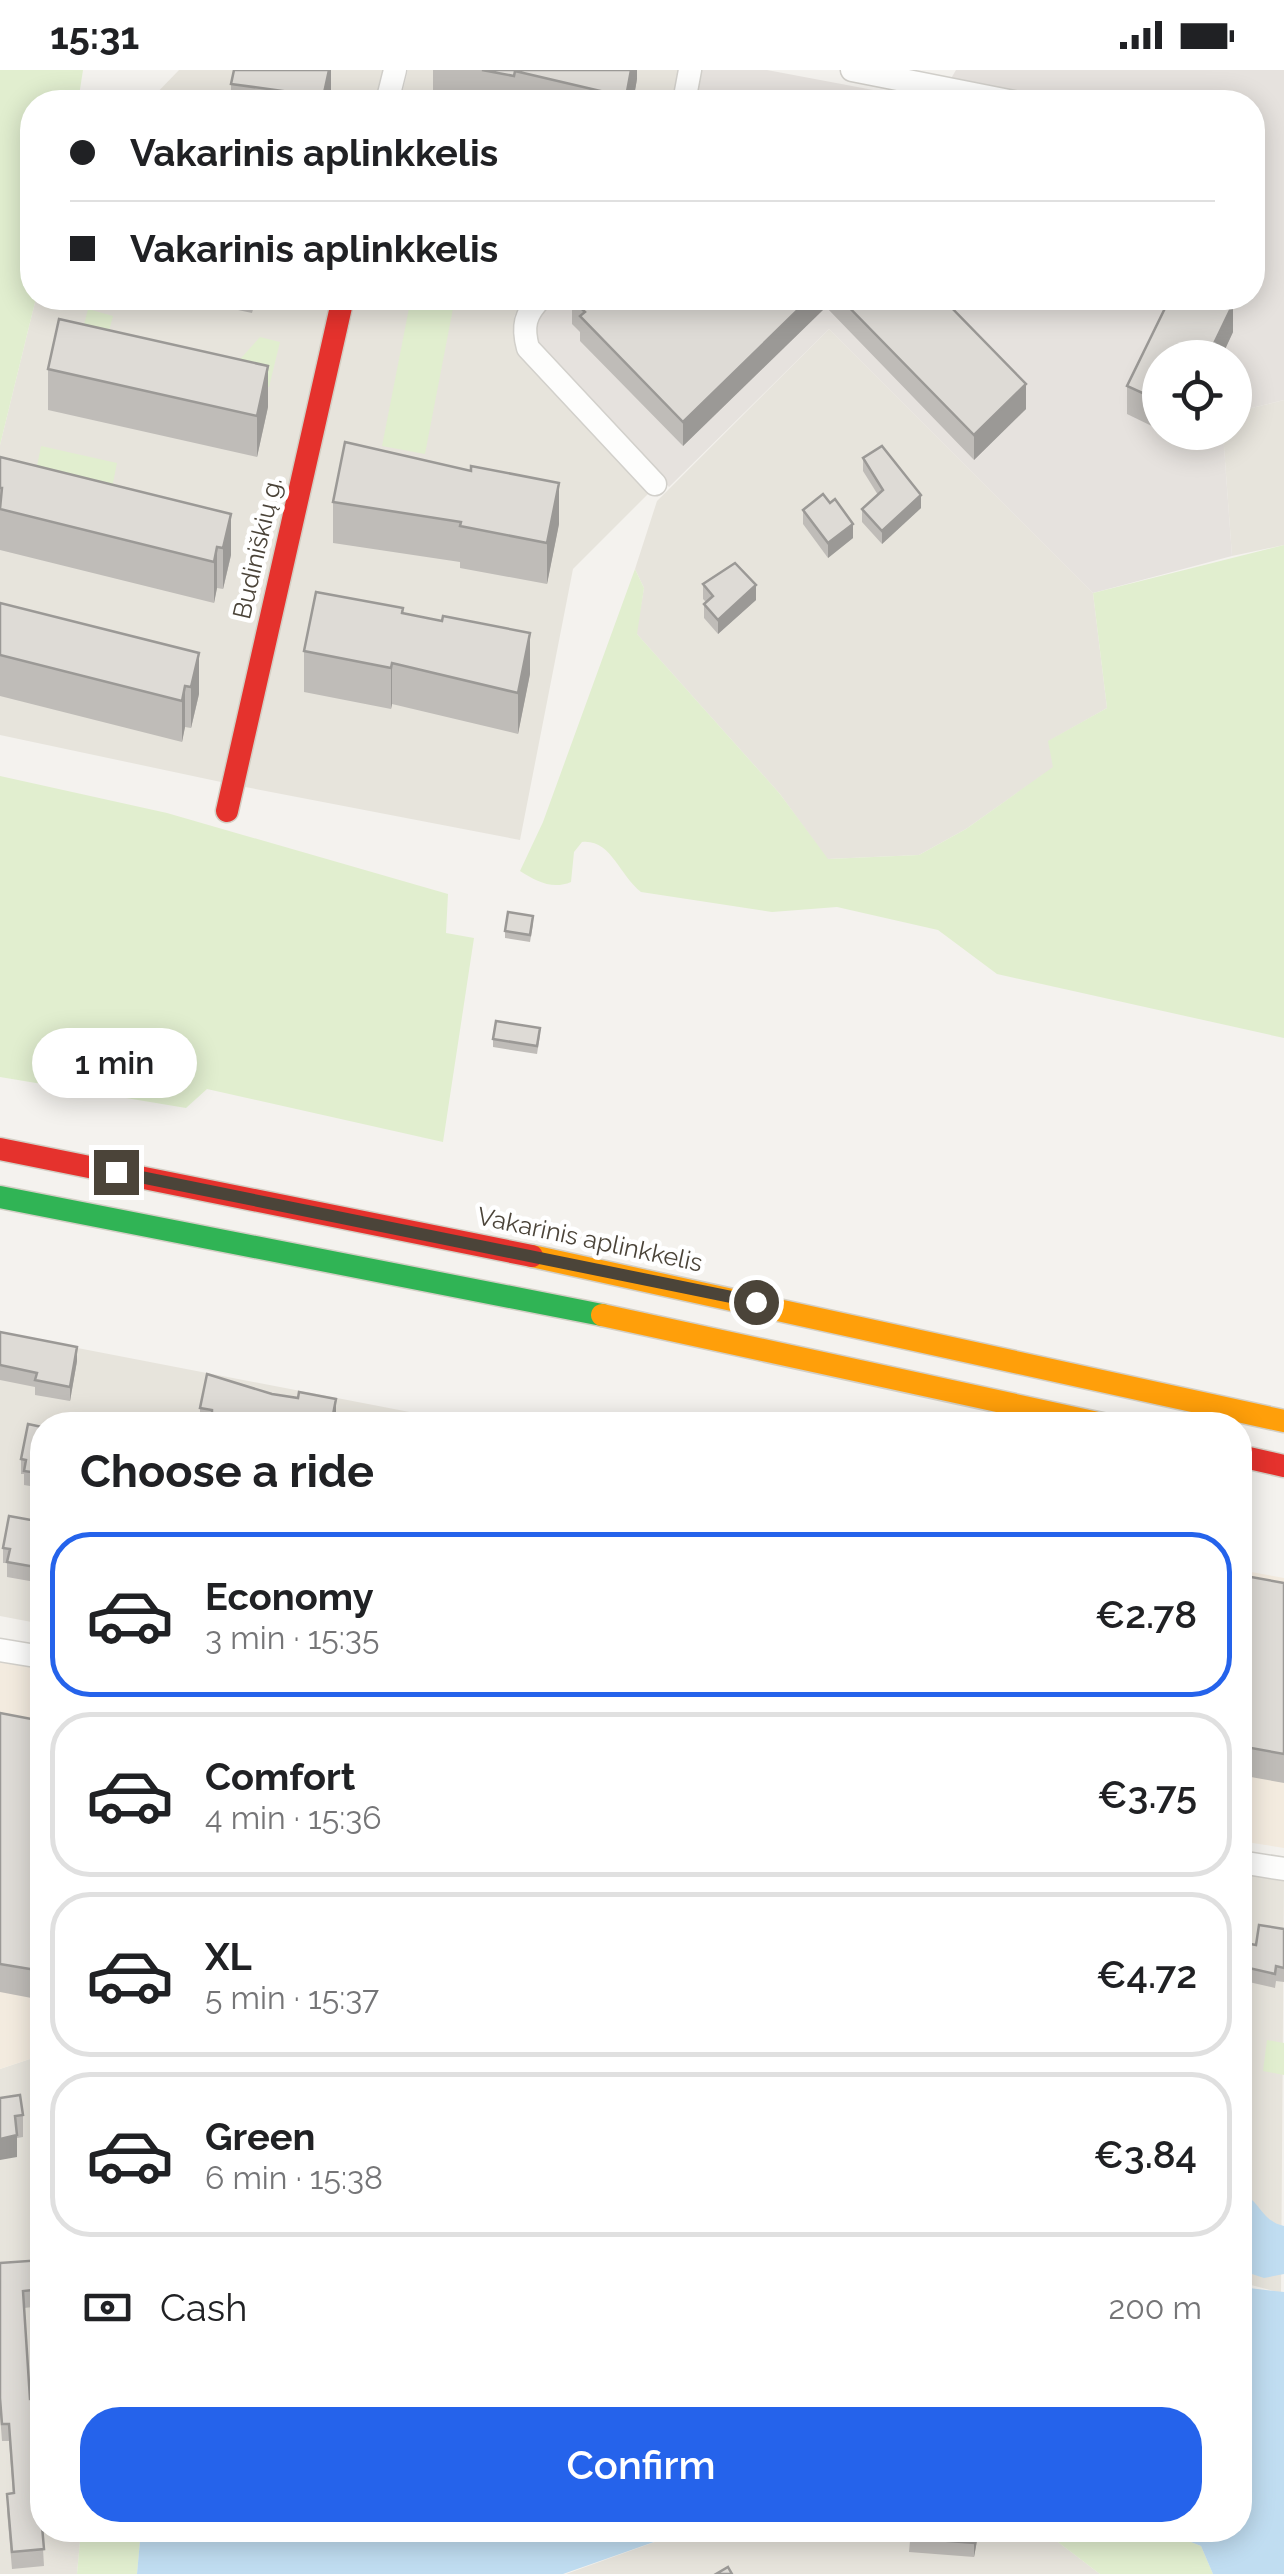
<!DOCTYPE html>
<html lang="en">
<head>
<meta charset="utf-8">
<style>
  body { margin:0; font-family:Raleway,sans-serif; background:#f6f6f6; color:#202124; height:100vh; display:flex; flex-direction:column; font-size:38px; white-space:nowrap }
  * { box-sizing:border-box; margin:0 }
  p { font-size:32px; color:#757577 }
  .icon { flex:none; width:55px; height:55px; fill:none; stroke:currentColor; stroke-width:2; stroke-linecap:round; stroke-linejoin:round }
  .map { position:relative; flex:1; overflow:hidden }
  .panel { position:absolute; left:30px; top:1342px; width:1222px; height:1130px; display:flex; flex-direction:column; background:#fff; border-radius:40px; box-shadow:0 5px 25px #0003 }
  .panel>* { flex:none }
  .top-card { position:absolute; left:20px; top:20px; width:1245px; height:220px; border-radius:40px; box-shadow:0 5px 25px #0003; display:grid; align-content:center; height:220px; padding:0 50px; background:#fff }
  .buttons { position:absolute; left:1142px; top:270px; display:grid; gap:20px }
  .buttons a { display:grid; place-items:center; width:110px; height:110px; border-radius:50%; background:#fff; box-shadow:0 5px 25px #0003; font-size:50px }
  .end { position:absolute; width:45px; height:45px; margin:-22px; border:12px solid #4b4439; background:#fff; box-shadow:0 0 0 5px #fff }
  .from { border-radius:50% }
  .bubble { position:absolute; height:70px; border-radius:35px; background:#fff; box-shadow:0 5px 25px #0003; font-size:32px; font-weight:600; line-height:70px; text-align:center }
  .top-card b { display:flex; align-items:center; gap:35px; height:95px; font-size:38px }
  .top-card b+b { border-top:2px solid #e0e0e0 }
  .top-card i { width:25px; height:25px; background:#202124 }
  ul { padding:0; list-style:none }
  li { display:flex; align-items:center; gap:30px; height:165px; margin:0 20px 15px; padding:0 30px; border:5px solid #e0e0e0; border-radius:40px }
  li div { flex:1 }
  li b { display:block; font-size:38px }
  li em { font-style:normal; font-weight:600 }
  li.on { border-color:#2563eb }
  li>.icon { width:90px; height:90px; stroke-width:1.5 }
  h2 { padding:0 50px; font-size:45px; line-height:120px }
  .pay { display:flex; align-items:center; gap:25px; height:110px; padding:0 50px; font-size:38px }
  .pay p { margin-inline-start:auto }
  .action { display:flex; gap:20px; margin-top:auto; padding:20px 50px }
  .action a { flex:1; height:115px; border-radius:40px; background:#2563eb; color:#fff; font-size:40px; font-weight:600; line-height:115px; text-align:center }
  .status { display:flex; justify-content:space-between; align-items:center; height:70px; padding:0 50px; background:#fff; direction:ltr }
  .status svg { height:28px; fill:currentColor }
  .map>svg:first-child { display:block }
  .residential { fill:#e7e4dc }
  .commercial { fill:#f3ebdf }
  .industrial { fill:#e6e2de }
  .green { fill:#e1eecf }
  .water { fill:#c0ddf1 }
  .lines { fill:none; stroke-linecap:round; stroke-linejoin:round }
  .street-casing { stroke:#d2d0cb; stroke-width:25 }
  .fast-casing { stroke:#d3cfc5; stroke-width:25 }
  .slow-casing { stroke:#d3cfc5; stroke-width:25 }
  .jam-casing { stroke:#d3cfc5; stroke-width:25 }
  .street { stroke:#fdfdfc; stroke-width:22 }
  .fast { stroke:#30b455; stroke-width:22 }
  .slow { stroke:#ff9f0a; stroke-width:22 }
  .jam { stroke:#e5322d; stroke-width:22 }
  .wall { fill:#bfbcb8 }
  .shaded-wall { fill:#9b9996 }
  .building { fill:#dedbd6; stroke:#9b9996; stroke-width:2.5 }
  .route { stroke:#4b4439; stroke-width:12 }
  .labels { text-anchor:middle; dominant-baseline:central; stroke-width:9; stroke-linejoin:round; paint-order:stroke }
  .street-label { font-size:25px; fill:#4b4439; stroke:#fff }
</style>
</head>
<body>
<div class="status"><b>15:31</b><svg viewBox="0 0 49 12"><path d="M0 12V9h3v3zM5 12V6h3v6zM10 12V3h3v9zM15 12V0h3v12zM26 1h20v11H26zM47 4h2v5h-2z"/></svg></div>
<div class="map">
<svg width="1284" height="2504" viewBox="0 0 1284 2504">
  <rect width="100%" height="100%" fill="#f4f2ee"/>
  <!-- residential -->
  <g class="residential">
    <path d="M179,0h205l-7,32h-229z"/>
    <path d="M408,0h271l-6,32h-273z"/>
    <path d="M36,228h296l-111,484 -221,-47v-290z"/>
    <path d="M356,228h166l-8,19v21l7,15 128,140 -76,76 -53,271 -280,-54z"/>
    <path d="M829,259l264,264 14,115 -58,33 5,26 -88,62 -47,26 -92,4 -47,-65 -144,-161 8,-45 -9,-19 22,-68z"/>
    <path d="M1284,330v145l-52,11 -9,-123 12,-1v-20z"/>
    <path d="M0,1263l477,92h-435v199l-42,-8z"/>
    <path d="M1240,1800l44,7 -3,416 -41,-11z"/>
    <path d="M36,1987l6,48v425h39l-4,44h-77v-505z"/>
    <path d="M688,2460h354l58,44h-534z"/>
  </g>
  <!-- commercial -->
  <g class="commercial">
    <path d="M1240,1500l44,8v270l-44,-7z"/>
    <path d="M0,1591l42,7v387l-42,14z"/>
  </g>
  <!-- industrial -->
  <path class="industrial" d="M701,0h66l170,32 19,-32h328v330l-49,12v-54h-75v74l63,1 9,123 -139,37 -264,-264 -160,158 -131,-139 -5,-16 3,-17 18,-17h698v-196h-561z"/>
  <!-- green -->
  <g class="green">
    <path d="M0,0h83l-5,32h-46l4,196 -36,147z"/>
    <path d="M411,228h44l-30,156 -43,-8z"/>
    <path d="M88,239l25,7 -7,27 -25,-7z"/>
    <path d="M260,267l20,5 -11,45 -44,-11z"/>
    <path d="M41,376l76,17 -5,25 -76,-17z"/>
    <path d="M1284,475v493l-287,-64 -59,-44 -101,-23 -65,5 -131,-20c-22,-17 -30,-53 -59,-50l-8,10 -3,30c-19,8 -35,-1 -51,-11l23,-49 92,-253 9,19 -7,46 143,160 48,65 91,-4 47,-26 87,-62 -5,-26 59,-33 -14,-115z"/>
    <path d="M0,706l167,37 281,81 -2,39 28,5 -31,204 -236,-53 -21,19 -186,-31z"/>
    <path d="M1267,1970l17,3v32l-21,-4z"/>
    <path d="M81,2460h60l-4,44h-60z"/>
    <path d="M1042,2460h119l40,16 12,28h-113z"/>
  </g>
  <!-- water -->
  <g class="water">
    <path d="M1240,2122c20,8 22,30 44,34v48l-20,4 -24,-8z"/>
    <path d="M1240,2212l9,6 35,4v282h-71l-12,-28 -40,-16h79z"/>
    <path d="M141,2460h547l-125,44h-426z"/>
  </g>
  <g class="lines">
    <defs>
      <g id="street">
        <path d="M852,0l162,32"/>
        <path d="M387,32l8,-32"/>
        <path d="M684,32l6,-32"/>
        <path d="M541,228c-16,16 -19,28 -13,50l127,136"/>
        <path d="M0,1580l42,7"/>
        <path d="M1240,1792l44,7"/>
      </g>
      <path id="fast" d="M0,1127l602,118"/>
      <g id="slow">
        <path d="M532,1186l752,165"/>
        <path d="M602,1245l505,110"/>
      </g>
      <g id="jam">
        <path d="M227,741l116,-513"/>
        <path d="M0,1079l532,107"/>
        <path d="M1240,1386l44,10"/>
      </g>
    </defs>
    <!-- street casing -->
    <use href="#street" class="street-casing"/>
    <!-- fast casing -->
    <use href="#fast" class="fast-casing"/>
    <!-- slow casing -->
    <use href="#slow" class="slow-casing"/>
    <!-- jam casing -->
    <use href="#jam" class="jam-casing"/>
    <!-- street -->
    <use href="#street" class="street"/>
    <!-- fast -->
    <use href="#fast" class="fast"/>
    <!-- slow -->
    <use href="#slow" class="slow"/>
    <!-- jam -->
    <use href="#jam" class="jam"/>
  </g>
  <!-- wall -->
  <g class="wall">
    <path d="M331,0v24l5,8h-105v-18z"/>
    <path d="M433,0h204v9l-4,23h-200z"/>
    <path d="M182,228h74l-4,15z"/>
    <path d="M573,228h369l84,111 -52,51 -148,-153 -143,139 -103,-105v-9l-8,-8v-25z"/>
    <path d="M1170,228h50l13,6v28l-12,26h-61v72l-33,-16v-28z"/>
    <path d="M48,299l220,38 -11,50 -209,-47z"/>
    <path d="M1166,362h19l-4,8z"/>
    <path d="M0,387l231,57v41l-8,34 -6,-1 -3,15 -214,-53z"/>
    <path d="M863,388l58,50 -39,36 -20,-22v-13l16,-14 -15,-24z"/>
    <path d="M333,432l226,22 -12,60 -87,-16v-6l-127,-19z"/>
    <path d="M803,440l50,28 -25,20 -25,-34z"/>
    <path d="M703,514l53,16 -38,34 -14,-16v-14l2,-2 -3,-3z"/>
    <path d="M0,533l199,50v41l-8,34 -6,-1 -3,15 -182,-46z"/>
    <path d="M403,544l127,60 -12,60 -126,-30 -1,5 -87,-17v-41z"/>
    <path d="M533,854l-3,18 -25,-4v-7z"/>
    <path d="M540,965l-3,19 -44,-7v-8z"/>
    <path d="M0,1262l77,29 -7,40 -35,-6v-8l-35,-7z"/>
    <path d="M200,1338l136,6 -2,11h-122l-12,-3z"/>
    <path d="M42,1357v73l-6,-1v-12l-12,-2v-11h-3v-15z"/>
    <path d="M42,1462l-1,51 -34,-6v-14h-4v-15z"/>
    <path d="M1240,1505l44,8v200l-44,-8z"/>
    <path d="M0,1643l42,8v279l-42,-8z"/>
    <path d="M1284,1859v53l-8,-1 -1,7 -35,-8v-38l16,3z"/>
    <path d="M0,2028l23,17v22l-6,1v19z"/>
    <path d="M42,2190v46l-18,2 6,91 12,-1v132h12l-12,1 2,35 -32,3 -5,-58v-17l6,-1 -4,-52h-7l-2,-26v-152z"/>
    <path d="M911,2460h68l-5,27 -65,-5z"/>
  </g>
  <!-- shaded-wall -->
  <g class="shaded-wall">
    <path d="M329,0h2v32l-7,-9z"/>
    <path d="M631,0h6v9l-4,23h-7z"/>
    <path d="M810,228h16v9l-143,139v-24z"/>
    <path d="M1233,234v28l-12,26h-14z"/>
    <path d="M268,296v41l-11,50v-41z"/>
    <path d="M1026,314v25l-52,51v-25z"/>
    <path d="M559,413v41l-12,60v-41z"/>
    <path d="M921,425v13l-39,36v-13z"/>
    <path d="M231,444v41l-8,34v-41z"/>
    <path d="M853,454v14l-25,20v-15z"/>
    <path d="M217,477v41l-3,15v-41z"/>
    <path d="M756,515v15l-38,34v-14z"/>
    <path d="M530,563v41l-12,60v-41z"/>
    <path d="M199,583v41l-8,34v-41z"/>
    <path d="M392,593v41l-1,5v-41z"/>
    <path d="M185,616v41l-3,15v-41z"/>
    <path d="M77,1277v14l-7,40v-14z"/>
    <path d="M336,1329v15l-2,11h-3z"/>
    <path d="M17,2065v22l-17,3v-21z"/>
    <path d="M976,2460h3l-5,27v-14z"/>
  </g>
  <!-- building -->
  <g class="building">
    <path d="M234,0h95l-5,23 12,2 -2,7h-53l2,-11 -52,-7z"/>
    <path d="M482,0h149l-5,27 -111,-26 -1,5z"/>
    <path d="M940,23l43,9h-45z"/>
    <path d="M573,228h237l-127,124 -103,-106 5,-4 -13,-13z"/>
    <path d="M840,228h102l84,86 -52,51z"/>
    <path d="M1170,228h50l13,6 -26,54h-47v43l-33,-15z"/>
    <path d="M59,249l209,47 -11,50 -209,-47z"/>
    <path d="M345,372l126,29v-5l88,17 -12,60 -87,-17 1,-4 -128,-20z"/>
    <path d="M882,376l39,49 -39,36 -20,-22 21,-19 -20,-32z"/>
    <path d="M0,387l231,57 -8,34 -6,-1 -3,15 -214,-53 2,-21h-2z"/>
    <path d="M823,424l7,9 5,-4 18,25 -25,19 -25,-33z"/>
    <path d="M735,493l21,22 -38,35 -14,-16 9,-8 -10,-12z"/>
    <path d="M316,522l87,16 -1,5 40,8 1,-5 87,17 -12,60 -126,-30 -1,5 -87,-17z"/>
    <path d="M0,533l199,50 -8,34 -6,-1 -3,15 -182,-46z"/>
    <path d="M508,842l25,4 -3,19 -25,-4z"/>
    <path d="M496,951l44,7 -3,18 -44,-7z"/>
    <path d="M0,1262l77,15 -7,40 -35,-7 2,-7 -37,-8z"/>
    <path d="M207,1304l65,20 26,4 1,-6 37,7 -5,26h-70l-49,-10v-5l-12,-2z"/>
    <path d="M514,1348l27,4v3h-28z"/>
    <path d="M465,1351l20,4h-21z"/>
    <path d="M28,1354l14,3v59l-6,-2 2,-11 -14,-2 2,-11 -5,-1z"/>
    <path d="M9,1446l33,6 -2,10h2l-1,36 -34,-6 3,-13 -7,-1z"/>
    <path d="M1240,1505l44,8v171l-44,-8z"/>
    <path d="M0,1643l42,8v250l-42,-7z"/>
    <path d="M1259,1855l25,4v39l-8,-2 -1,8 -35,-8v-24l16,3z"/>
    <path d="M20,2025l3,20 -8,1 2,19 -17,4v-41z"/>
    <path d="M42,2190v29l-19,2 7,108 12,-1v116h-1l3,35 -32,3 -5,-58 7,-1 -5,-69h-7l-2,-26v-135z"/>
    <path d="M911,2460h65l-2,13 -65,-5z"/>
    <path d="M728,2497l4,7h-16z"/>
  </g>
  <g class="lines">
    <!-- route -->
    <path class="route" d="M116,1102l640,130"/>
  </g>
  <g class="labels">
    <!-- street labels -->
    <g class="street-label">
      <text transform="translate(257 478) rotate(-77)">Budiniškių g.</text>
      <text transform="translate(590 1169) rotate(12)">Vakarinis aplinkkelis</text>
    </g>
  </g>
</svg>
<div class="buttons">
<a><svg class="icon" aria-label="locate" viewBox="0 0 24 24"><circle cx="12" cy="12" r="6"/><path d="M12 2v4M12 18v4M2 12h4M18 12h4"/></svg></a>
</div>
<i class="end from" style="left:756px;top:1232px"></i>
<i class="end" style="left:116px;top:1102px"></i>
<div class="bubble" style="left:32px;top:958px;width:165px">1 min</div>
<div class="top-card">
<b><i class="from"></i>Vakarinis aplinkkelis</b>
<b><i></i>Vakarinis aplinkkelis</b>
</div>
<section class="panel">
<h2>Choose a ride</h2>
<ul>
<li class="on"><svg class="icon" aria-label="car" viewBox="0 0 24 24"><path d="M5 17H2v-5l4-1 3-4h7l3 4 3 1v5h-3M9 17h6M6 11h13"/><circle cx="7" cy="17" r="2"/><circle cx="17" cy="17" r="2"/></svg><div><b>Economy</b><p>3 min · 15:35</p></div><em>€2.78</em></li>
<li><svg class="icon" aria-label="car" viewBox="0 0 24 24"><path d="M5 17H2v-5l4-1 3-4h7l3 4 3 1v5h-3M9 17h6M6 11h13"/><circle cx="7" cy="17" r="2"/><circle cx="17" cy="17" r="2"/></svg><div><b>Comfort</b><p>4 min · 15:36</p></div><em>€3.75</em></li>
<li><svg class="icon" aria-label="car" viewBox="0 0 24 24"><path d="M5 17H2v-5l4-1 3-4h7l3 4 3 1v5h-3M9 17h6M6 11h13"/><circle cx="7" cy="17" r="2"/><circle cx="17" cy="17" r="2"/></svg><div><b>XL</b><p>5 min · 15:37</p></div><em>€4.72</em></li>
<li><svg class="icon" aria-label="car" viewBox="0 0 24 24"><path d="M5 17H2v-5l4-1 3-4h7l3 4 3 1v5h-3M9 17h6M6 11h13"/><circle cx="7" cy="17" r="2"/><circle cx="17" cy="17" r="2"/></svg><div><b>Green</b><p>6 min · 15:38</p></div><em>€3.84</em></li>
</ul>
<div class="pay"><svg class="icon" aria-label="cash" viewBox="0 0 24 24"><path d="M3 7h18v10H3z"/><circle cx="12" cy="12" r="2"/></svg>Cash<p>200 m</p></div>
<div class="action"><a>Confirm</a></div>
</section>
</div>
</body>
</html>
